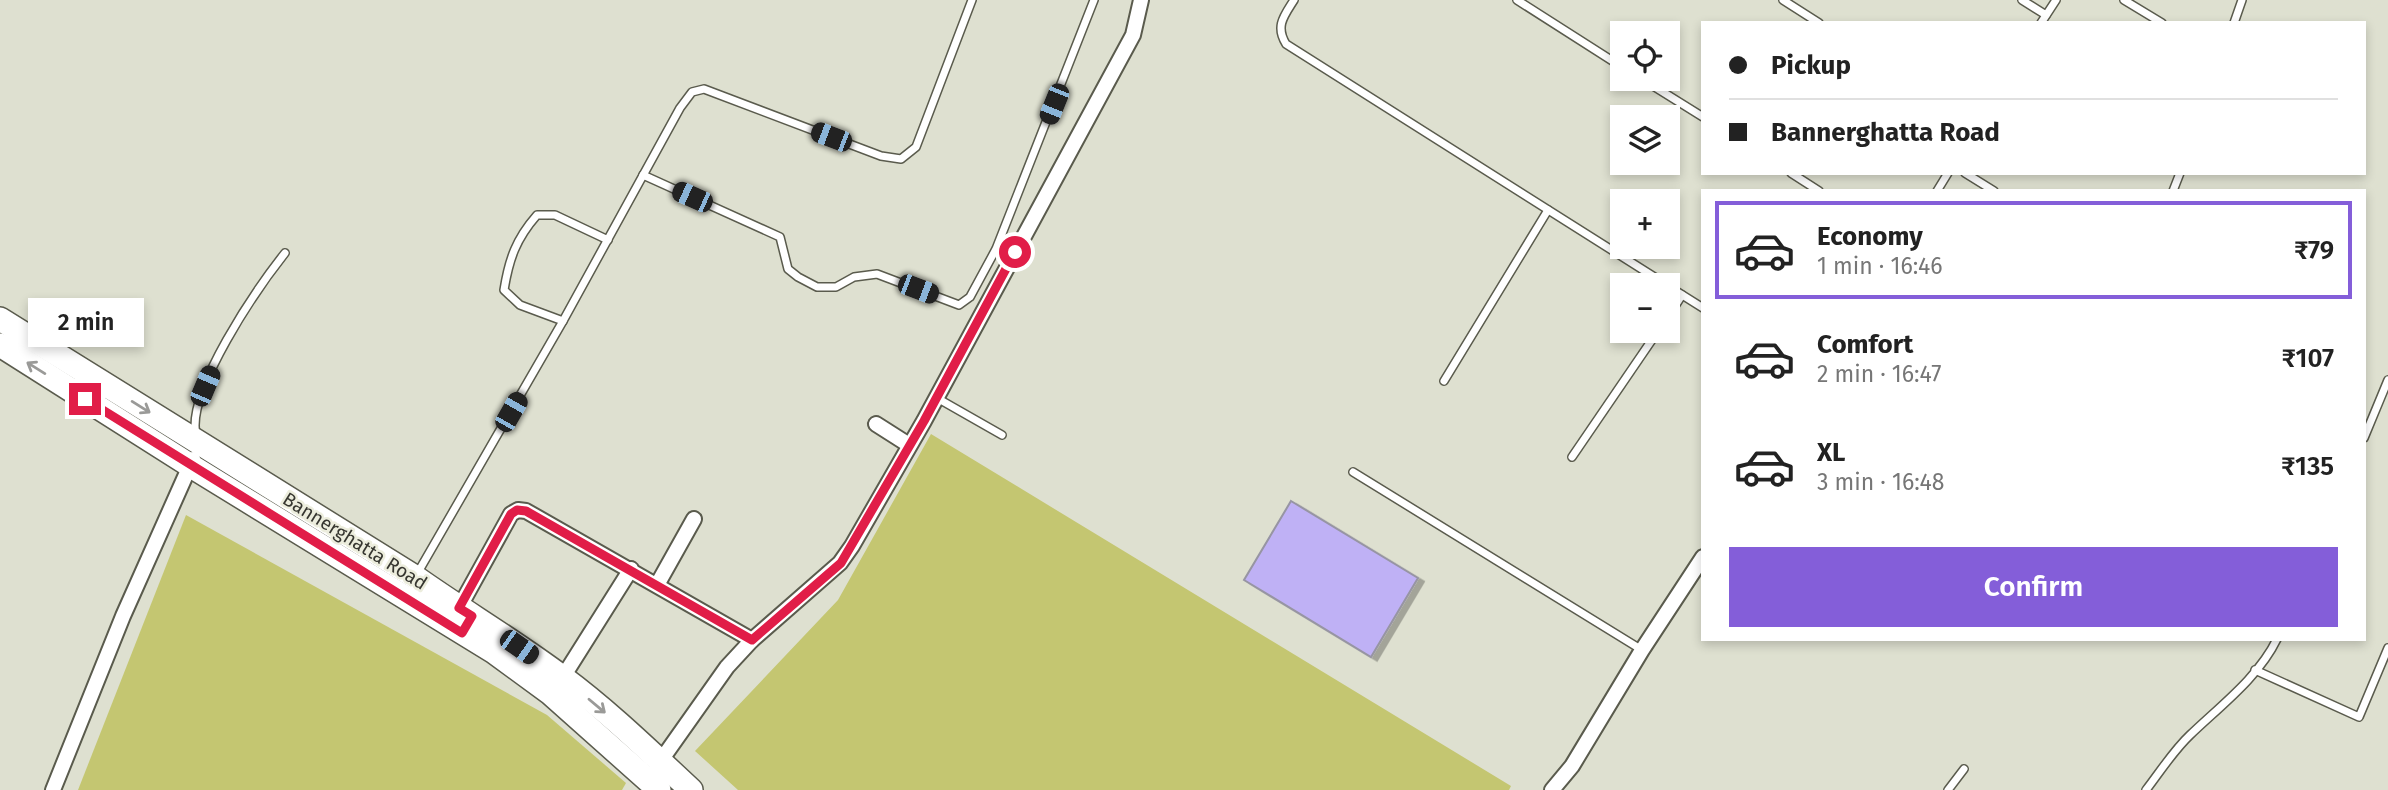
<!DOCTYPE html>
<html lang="en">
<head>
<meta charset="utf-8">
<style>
  body { margin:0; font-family:"Fira Sans",sans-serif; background:#f6f6f6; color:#222; height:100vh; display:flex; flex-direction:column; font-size:26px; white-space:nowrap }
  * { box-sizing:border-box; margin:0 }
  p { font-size:23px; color:#767676 }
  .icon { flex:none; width:38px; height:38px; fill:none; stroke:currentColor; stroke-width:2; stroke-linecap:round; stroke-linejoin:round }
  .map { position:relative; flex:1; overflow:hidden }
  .side { position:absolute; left:1701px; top:189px; width:665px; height:452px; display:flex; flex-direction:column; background:#fff; border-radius:0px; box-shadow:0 4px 10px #0003 }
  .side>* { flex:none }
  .banner { position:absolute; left:1701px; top:21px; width:665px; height:154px; border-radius:0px; box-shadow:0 4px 10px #0003; display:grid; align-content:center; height:154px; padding:0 28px; background:#fff }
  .buttons { position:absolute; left:1610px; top:21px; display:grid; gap:14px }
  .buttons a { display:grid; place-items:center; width:70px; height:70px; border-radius:0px; background:#fff; box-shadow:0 4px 10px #0003; font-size:35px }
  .end { position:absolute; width:32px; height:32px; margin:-16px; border:9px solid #e11d48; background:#fff; box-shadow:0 0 0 4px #fff }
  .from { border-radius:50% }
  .bubble { position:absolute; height:49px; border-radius:0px; background:#fff; box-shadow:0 4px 10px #0003; font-size:23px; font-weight:600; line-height:49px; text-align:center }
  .car { position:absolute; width:21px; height:42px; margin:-21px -10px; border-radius:9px; box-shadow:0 0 5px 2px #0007; background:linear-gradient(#222 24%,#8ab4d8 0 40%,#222 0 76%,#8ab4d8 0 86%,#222 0) }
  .banner b { display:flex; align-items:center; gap:24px; height:66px; font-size:26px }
  .banner b+b { border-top:2px solid #e0e0e0 }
  .banner i { width:18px; height:18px; background:#222 }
  ul { padding:12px 0 0; list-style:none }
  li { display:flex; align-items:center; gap:21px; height:98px; margin:0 14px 10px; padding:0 14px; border:4px solid transparent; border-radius:0px }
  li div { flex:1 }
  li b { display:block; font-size:26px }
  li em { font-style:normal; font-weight:600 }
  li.on { border-color:#845ed9 }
  li>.icon { width:63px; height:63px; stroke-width:1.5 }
  .button { display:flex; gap:14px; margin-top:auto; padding:14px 28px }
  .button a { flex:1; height:80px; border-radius:0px; background:#845ed9; color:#fff; font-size:28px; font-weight:600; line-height:80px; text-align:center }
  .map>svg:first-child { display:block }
  .green { fill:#c4c671 }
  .building { fill:#bfb1f5; stroke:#9795a3; stroke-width:2; filter:url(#shadow) }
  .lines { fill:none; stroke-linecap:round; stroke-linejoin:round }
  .service-casing { stroke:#5a5b4d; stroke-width:10 }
  .minor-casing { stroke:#5a5b4d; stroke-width:18 }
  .primary-casing { stroke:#5a5b4d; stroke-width:26 }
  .service { stroke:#fff; stroke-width:7 }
  .minor { stroke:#fff; stroke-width:14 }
  .primary { stroke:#fff; stroke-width:23 }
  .oneway { stroke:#9a9a98 }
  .route { stroke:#e11d48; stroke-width:9 }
  .labels { text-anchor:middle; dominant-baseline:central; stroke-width:5; stroke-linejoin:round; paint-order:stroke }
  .street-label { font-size:19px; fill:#363630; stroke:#eceddd }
</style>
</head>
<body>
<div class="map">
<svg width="2388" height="790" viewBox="0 0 2388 790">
  <defs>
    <filter id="shadow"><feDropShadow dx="6" dy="3.5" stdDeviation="0" flood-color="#0004"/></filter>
  </defs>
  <rect width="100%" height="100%" fill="#dee0d0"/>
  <!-- green -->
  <g class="green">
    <path d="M931,434l580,352 -2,4h-771l-43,-39 143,-151z"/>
    <path d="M186,515l361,200 79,68 -4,7h-544z"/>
  </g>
  <!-- building -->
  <path class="building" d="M1291,501l127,77 -47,79 -127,-77z"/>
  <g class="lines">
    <defs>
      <g id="service">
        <path d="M1294,0c-10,16 -19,26 -8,44l381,241"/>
        <path d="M1517,0l105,67"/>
        <path d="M1783,0l36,23"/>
        <path d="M2022,0l24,15"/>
        <path d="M2124,0l38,23"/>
        <path d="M2041,23l15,-23"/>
        <path d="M2234,23l8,-23"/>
        <path d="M1642,79l61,38"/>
        <path d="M1791,173l28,18"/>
        <path d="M1965,173l29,18"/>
        <path d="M643,175l137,62 8,32 10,8 19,10h19l18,-10 23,-3 82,31 11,-8 26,-48 98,-249"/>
        <path d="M1937,191l11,-18"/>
        <path d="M2173,191l7,-18"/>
        <path d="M1668,286l35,22"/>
        <path d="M1668,317l14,-22"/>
        <path d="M563,321l-43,-16 -16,-15c5,-31 12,-51 33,-75h18l53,25"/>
        <path d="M1444,381l104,-171"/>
        <path d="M937,398l65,37"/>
        <path d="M196,435c-10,-44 62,-148 89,-182"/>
        <path d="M2364,438l24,-58"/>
        <path d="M1572,457l86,-126"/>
        <path d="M1353,472l289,178"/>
        <path d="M417,574l146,-253 117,-213 12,-16 12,-3 177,67 20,3 15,-12 56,-147"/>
        <path d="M2255,670l104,47 29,-69"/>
        <path d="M1948,790l16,-21"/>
        <path d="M2146,790c14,-18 27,-39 44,-55 30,-29 68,-57 87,-96"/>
      </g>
      <g id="minor">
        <path d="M876,424l33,21"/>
        <path d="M657,585l37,-66"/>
        <path d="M459,608l52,-94 7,-4 8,1 226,129"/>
        <path d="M563,677l68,-108"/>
        <path d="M657,766l70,-99 25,-27 88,-77 12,-17 72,-125 209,-386 8,-35"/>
        <path d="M53,790l70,-174 70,-157"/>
        <path d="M1552,790l20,-24 70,-116 61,-93"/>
      </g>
      <g id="primary">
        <path d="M0,319l415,258c48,34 99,64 147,100 46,34 87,74 129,113"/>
        <path d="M0,345l191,121 303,186 56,41 109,97"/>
      </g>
    </defs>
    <!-- service casing -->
    <use href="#service" class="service-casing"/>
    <!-- minor casing -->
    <use href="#minor" class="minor-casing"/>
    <!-- primary casing -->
    <use href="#primary" class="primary-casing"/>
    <!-- service -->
    <use href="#service" class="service"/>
    <!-- minor -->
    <use href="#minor" class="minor"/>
    <!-- primary -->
    <use href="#primary" class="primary"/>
  </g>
  <!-- one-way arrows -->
  <defs><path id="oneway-shaft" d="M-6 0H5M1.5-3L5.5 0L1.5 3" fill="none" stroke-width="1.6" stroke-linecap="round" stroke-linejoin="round" transform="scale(1.75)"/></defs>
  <g class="oneway">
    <use href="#oneway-shaft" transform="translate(36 368) rotate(-148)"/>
    <use href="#oneway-shaft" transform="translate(141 407) rotate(32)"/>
    <use href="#oneway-shaft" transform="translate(597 706) rotate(40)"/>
  </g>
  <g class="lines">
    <!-- route -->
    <path class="route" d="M85,399l377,234 10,-17 -13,-8 52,-94 6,-4 9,1 226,129 89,-77 83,-142 91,-169"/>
  </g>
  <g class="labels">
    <!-- street labels -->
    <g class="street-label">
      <text transform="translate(355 541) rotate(32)">Bannerghatta Road</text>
    </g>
  </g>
</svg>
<div class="buttons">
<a><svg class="icon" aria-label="locate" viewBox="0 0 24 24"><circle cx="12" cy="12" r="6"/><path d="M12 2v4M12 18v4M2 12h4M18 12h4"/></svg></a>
<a><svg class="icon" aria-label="layers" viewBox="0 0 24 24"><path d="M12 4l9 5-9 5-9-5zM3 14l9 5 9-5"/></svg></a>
<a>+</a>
<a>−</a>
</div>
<i class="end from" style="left:1015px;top:252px"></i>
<i class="end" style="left:85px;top:399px"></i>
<div class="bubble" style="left:28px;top:298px;width:116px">2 min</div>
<i class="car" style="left:1054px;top:104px;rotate:202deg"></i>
<i class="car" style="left:831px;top:137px;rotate:291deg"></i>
<i class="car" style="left:692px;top:197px;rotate:294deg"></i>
<i class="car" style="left:918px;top:289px;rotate:111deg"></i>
<i class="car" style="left:205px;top:386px;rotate:23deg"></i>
<i class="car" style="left:511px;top:412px;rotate:30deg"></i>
<i class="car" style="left:519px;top:647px;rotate:125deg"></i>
<div class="banner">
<b><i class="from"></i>Pickup</b>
<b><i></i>Bannerghatta Road</b>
</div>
<section class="side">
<ul>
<li class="on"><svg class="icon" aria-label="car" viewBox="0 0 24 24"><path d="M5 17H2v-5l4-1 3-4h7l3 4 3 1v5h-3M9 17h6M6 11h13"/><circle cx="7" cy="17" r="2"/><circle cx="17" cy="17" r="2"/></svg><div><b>Economy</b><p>1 min · 16:46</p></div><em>₹79</em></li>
<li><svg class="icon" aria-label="car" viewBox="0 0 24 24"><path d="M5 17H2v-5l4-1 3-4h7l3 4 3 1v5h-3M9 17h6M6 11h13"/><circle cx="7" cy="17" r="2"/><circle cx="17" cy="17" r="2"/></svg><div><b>Comfort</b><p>2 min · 16:47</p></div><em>₹107</em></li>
<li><svg class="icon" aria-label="car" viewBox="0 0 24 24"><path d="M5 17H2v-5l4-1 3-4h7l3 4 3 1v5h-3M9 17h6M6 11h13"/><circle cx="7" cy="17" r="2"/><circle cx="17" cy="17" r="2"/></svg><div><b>XL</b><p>3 min · 16:48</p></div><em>₹135</em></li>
</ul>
<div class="button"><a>Confirm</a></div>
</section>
</div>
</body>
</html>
